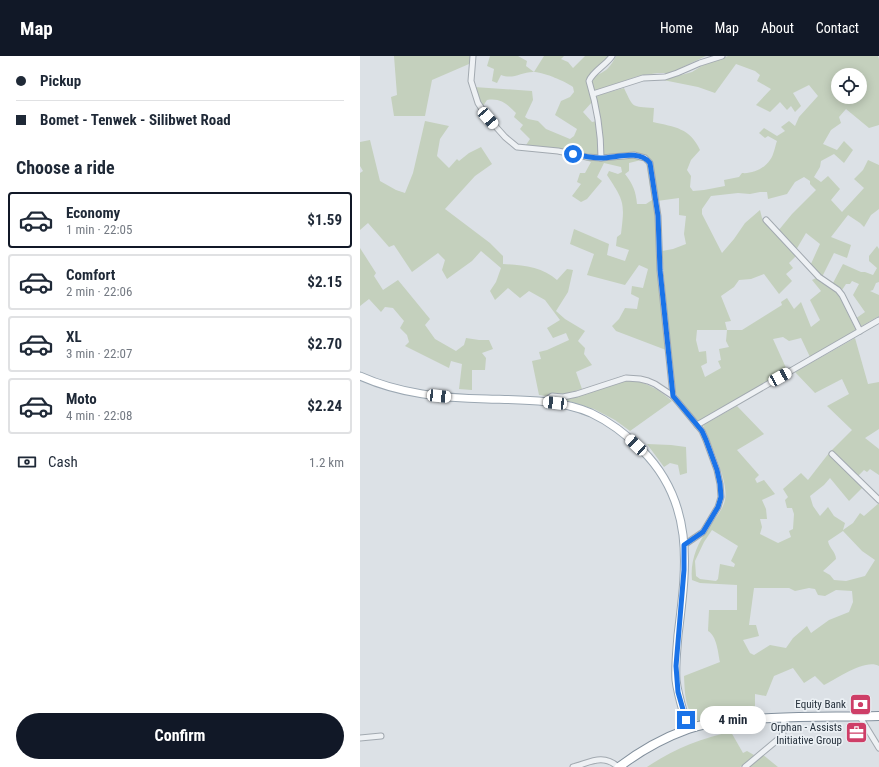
<!DOCTYPE html>
<html lang="en">
<head>
<meta charset="utf-8">
<style>
  body { margin:0; font-family:"Roboto Condensed",sans-serif; background:#f2f2f3; color:#1f2937; height:100vh; display:flex; flex-direction:column; font-size:15px; white-space:nowrap }
  * { box-sizing:border-box; margin:0 }
  p { font-size:13px; color:#747a83 }
  .icon { flex:none; width:22px; height:22px; fill:none; stroke:currentColor; stroke-width:2; stroke-linecap:round; stroke-linejoin:round }
  .map { position:relative; flex:1; overflow:hidden }
  .sheet { display:flex; flex-direction:column; background:#fff; width:360px }
  .sheet>* { flex:none }
  .top-card { display:grid; align-content:center; height:88px; padding:0 16px; background:#fff }
  .controls { position:absolute; left:471px; top:12px; display:grid; gap:8px }
  .controls a { display:grid; place-items:center; width:36px; height:36px; border-radius:50%; background:#fff; box-shadow:0 2px 10px #0003; font-size:20px }
  .end { position:absolute; width:18px; height:18px; margin:-9px; border:5px solid #1a73e8; background:#fff; box-shadow:0 0 0 2px #fff }
  .from { border-radius:50% }
  .bubble { position:absolute; height:28px; border-radius:14px; background:#fff; box-shadow:0 2px 10px #0003; font-size:13px; font-weight:700; line-height:28px; text-align:center }
  .car { position:absolute; width:12px; height:24px; margin:-12px -6px; border-radius:5px; box-shadow:0 0 3px 1px #0007; background:linear-gradient(#fff 24%,#345 0 40%,#fff 0 76%,#345 0 86%,#fff 0) }
  .top-card b { display:flex; align-items:center; gap:14px; height:38px; font-size:15px }
  .top-card b+b { border-top:1px solid #e0e1e3 }
  .top-card i { width:10px; height:10px; background:#1f2937 }
  ul { padding:0; list-style:none }
  li { display:flex; align-items:center; gap:12px; height:56px; margin:0 8px 6px; padding:0 8px; border:2px solid #e0e1e3; border-radius:4px }
  li div { flex:1 }
  li b { display:block; font-size:15px }
  li em { font-style:normal; font-weight:700 }
  li.active { border-color:#111827 }
  li>.icon { width:36px; height:36px; stroke-width:1.5 }
  h2 { padding:0 16px; font-size:18px; line-height:48px }
  .pay { display:flex; align-items:center; gap:10px; height:44px; padding:0 16px; font-size:15px }
  .pay p { margin-inline-start:auto }
  .button { display:flex; gap:8px; margin-top:auto; padding:8px 16px }
  .button a { flex:1; height:46px; border-radius:24px; background:#111827; color:#fff; font-size:16px; font-weight:700; line-height:46px; text-align:center }
  header { display:flex; align-items:center; gap:24px; box-sizing:border-box; height:56px; padding:0 20px; background:#111827; color:#fff }
  header strong { font-size:19px }
  nav { display:flex; gap:22px; margin-inline-start:auto; font-size:14px }
  main { display:flex; flex:1; min-height:0 }
  .map>svg:first-child { display:block }
  .green { fill:#c4d0bd; fill-rule:evenodd }
  .lines { fill:none; stroke-linecap:round; stroke-linejoin:round }
  .minor-casing { stroke:#a2a9b0; stroke-width:7 }
  .major-casing { stroke:#9ba7b2; stroke-width:9 }
  .highway-casing { stroke:#83909d; stroke-width:10 }
  .minor { stroke:#eef1f4; stroke-width:5 }
  .major { stroke:#fff; stroke-width:7 }
  .highway { stroke:#fff; stroke-width:8 }
  .route { stroke:#1a73e8; stroke-width:5 }
  .labels { text-anchor:middle; dominant-baseline:central; stroke-width:3.5; stroke-linejoin:round; paint-order:stroke }
  .poi-label { font-size:11px; fill:#26313c; stroke:#ebf0f4; text-anchor:end }
</style>
</head>
<body>
<header>
<strong>Map</strong>
<nav><a>Home</a><a>Map</a><a>About</a><a>Contact</a></nav>
</header>
<main>
<section class="sheet">
<div class="top-card">
<b><i class="from"></i>Pickup</b>
<b><i></i>Bomet - Tenwek - Silibwet Road</b>
</div>
<h2>Choose a ride</h2>
<ul>
<li class="active"><svg class="icon" aria-label="car" viewBox="0 0 24 24"><path d="M5 17H2v-5l4-1 3-4h7l3 4 3 1v5h-3M9 17h6M6 11h13"/><circle cx="7" cy="17" r="2"/><circle cx="17" cy="17" r="2"/></svg><div><b>Economy</b><p>1 min · 22:05</p></div><em>$1.59</em></li>
<li><svg class="icon" aria-label="car" viewBox="0 0 24 24"><path d="M5 17H2v-5l4-1 3-4h7l3 4 3 1v5h-3M9 17h6M6 11h13"/><circle cx="7" cy="17" r="2"/><circle cx="17" cy="17" r="2"/></svg><div><b>Comfort</b><p>2 min · 22:06</p></div><em>$2.15</em></li>
<li><svg class="icon" aria-label="car" viewBox="0 0 24 24"><path d="M5 17H2v-5l4-1 3-4h7l3 4 3 1v5h-3M9 17h6M6 11h13"/><circle cx="7" cy="17" r="2"/><circle cx="17" cy="17" r="2"/></svg><div><b>XL</b><p>3 min · 22:07</p></div><em>$2.70</em></li>
<li><svg class="icon" aria-label="car" viewBox="0 0 24 24"><path d="M5 17H2v-5l4-1 3-4h7l3 4 3 1v5h-3M9 17h6M6 11h13"/><circle cx="7" cy="17" r="2"/><circle cx="17" cy="17" r="2"/></svg><div><b>Moto</b><p>4 min · 22:08</p></div><em>$2.24</em></li>
</ul>
<div class="pay"><svg class="icon" aria-label="cash" viewBox="0 0 24 24"><path d="M3 7h18v10H3z"/><circle cx="12" cy="12" r="2"/></svg>Cash<p>1.2 km</p></div>
<div class="button"><a>Confirm</a></div>
</section>
<div class="map">
<svg width="519" height="711" viewBox="0 0 519 711">
  <rect width="100%" height="100%" fill="#dce1e6"/>
  <!-- green -->
  <g class="green">
    <path d="M34,0h77l-2,8 -37,16 -7,36h-31l-3,-19 6,-2z"/>
    <path d="M130,0h28l9,5 -1,5 8,6 10,-16h20l-3,3 7,3 5,6 12,-12h25l-6,8 -12,8 -3,4 4,25 -10,11 9,10 5,-1 3,35 -33,-6 -41,-5 4,-6 -10,-10 3,-4 -9,-8 2,-4c-9,-9 -15,-15 -29,-13l-4,6 -5,-7 -4,-12 58,4 1,9 -8,17 3,2 10,2 8,8 24,10 4,-3 3,-7 -22,-14 6,-14 9,-4 4,-5 -1,-5c-8,-6 -28,-14 -38,-15 -13,-1 -21,8 -34,3l-4,8 -5,-2 2,-12 -7,-3z"/>
    <path d="M256,0h90l-36,17h-12l-20,3 -43,15c-8,-17 0,-13 11,-21 4,-3 8,-10 10,-14z"/>
    <path d="M368,0h150l1,3v66l-10,3 -23,-19 -7,8 2,6 -10,7 -8,14 14,6 7,-9 9,9 -9,13 -10,-9 -13,7 -1,6 -6,10 7,5 7,-6 12,13 -9,11 11,12 22,-24 -10,-9 9,-9 5,-10 11,5v44l-8,6 -7,12 -4,-4 -12,-8 -17,22 20,8 -4,13 -13,-5 -12,24 -12,-11 10,-22 -14,-11 -10,17 -18,-19 14,-17 24,-24 -6,-6v-3l-6,-4 -9,5 -8,12 -19,5 -1,-7h-7l-10,2 -12,-1 -27,3 -9,13v5l20,39 12,-14 11,-16 15,-13 2,8 34,38 -7,7 4,5 -7,6 6,7 -13,13 -15,-20 -13,5 -12,1 -5,7 -13,9 10,25 -6,1 2,8h15l40,-25 -1,-3 6,-4 7,11 7,-7 10,25 9,-7 -10,-20 11,-9 -9,-11 4,-2 16,10 7,7 17,35 -46,27 -9,-19 -12,3 -6,-4 -10,2 14,31 -89,52 -18,-22 -4,-7 -6,-44 -8,-98 11,-2 13,-5 -2,-10 2,-18 -7,-1v-17l-22,3 -4,-36c-6,-18 -35,-10 -49,-9l-1,-15 -8,-45 29,-8c10,21 7,18 30,20l-1,14c22,5 37,6 47,28l-9,10 -4,10 4,6 -1,11 3,4 11,-1 21,-4 -1,-6 15,-3 3,-4c10,1 22,-4 28,-13 4,-5 5,-14 7,-19l-9,-5 -3,2 -6,-5 5,-5 13,8 8,-5 -4,-4 8,-6 6,5 4,-9 19,-21 -9,-11 -16,8 8,13 -6,6 -4,-6 -4,4 -7,-8 -10,10 -14,-7 15,-16 -14,-8 3,-6 -5,-4 -19,-7 -21,29 -17,-6 -35,-7 29,-8 13,-8zM478,19h22v22h-22zM337,274h30l-1,11 3,6 -10,2 2,11 -3,1 3,7 -16,9 -4,-11 6,-3 -1,-12 -7,1 -3,-12z"/>
    <path d="M65,65l24,5 -9,13 -3,17 12,12 8,-9 2,2 10,-8 12,-6 11,17 -17,12 -30,33 45,34 13,13v8c19,1 40,3 54,16l10,-11 6,1 -5,22 -12,19 9,8 20,12 -7,10 7,7 -1,6 8,11 -16,7 6,17 -18,5 -12,-1 -6,3 -7,-1 -7,-34 9,-2 -2,-7 8,-2 22,-10 -3,-7 -13,5 -6,-10 13,-8 -15,-20 -16,-9 -9,7 -12,-10 -13,12 -5,-9 6,-9 5,-14 -20,-17 -9,10 -25,18 -5,-9 3,-10 -7,-7 -26,19 -18,-27 -5,2 -21,-24 -8,7v-57l3,-2 -3,-5v-24l10,-2 10,41 16,9 9,3 8,-20z"/>
    <path d="M278,101l8,2 5,11 5,50 2,48 8,82 -50,-19 -4,-5 7,-7 6,-11 12,1 2,-11 -8,-4 1,-8 11,2 5,-19 -9,-4 -14,20 -38,-10 7,-21 -24,-10 4,-15 35,15 -2,11 18,6 4,-11 -13,-4 1,-9 4,-3c4,-32 3,-33 -14,-59l2,-4 9,3 4,-2 -1,-5 -17,-4 -7,14 5,4 -15,18 -6,3 -9,-6 9,-12 -4,-2 3,-9h5l6,-11 -6,-2zM281,104l5,2 6,38 -6,4h-9c-1,-12 -4,-20 -12,-30l4,-3v-8z"/>
    <path d="M517,190l2,3v33l-3,1 -3,7 -3,1 9,4v21l-19,11 -5,-8 10,-7 -12,-17 6,-11 -7,-3 -2,3h-4l-4,6 -9,-7 10,-19 18,8h4l8,3 4,-7 -8,-7v-5z"/>
    <path d="M0,192l16,25 -2,3 9,14 15,-10 32,39 -5,6 10,14 21,12 8,-6 2,-7 13,2h10l4,9 -11,4 4,5 -1,12h-13v20l-13,-1 3,-25 -11,-3 -2,7 -44,-22 4,-4 -2,-7 -7,-7 4,-7 -11,-13 -8,-1 -4,5 -12,-13 -9,7z"/>
    <path d="M495,282l13,46 11,-2v47l-14,9 14,11v26l-9,-6 -3,3 -3,-2 -7,7 -26,-26 21,-21 -25,-24 22,-12 -7,-15 -27,14 -20,-21z"/>
    <path d="M270,324c18,3 28,9 42,21l-42,30 -15,-11 -21,-11 -29,-9 51,-18z"/>
    <path d="M377,350l27,28 -27,16 22,25 -4,4 2,4 7,-3 11,14 -13,6 4,9 1,10h-7l2,8 -2,7 18,9 13,-6 -2,-6 4,-2 1,-15 -2,-6h-5l-2,-8 3,-3 -5,-8 18,-16 7,7 21,-27 34,34 -14,14 -19,-23 -6,7 -14,11 3,10 7,10 8,-9 6,9 11,7 -2,7 10,-7 7,-10 4,3 15,-13v163c-13,-8 -43,13 -55,19l-9,-9 -11,7 -11,-15 -19,8 -8,20 -11,-2v20l-20,1 -34,7c-17,-7 -16,-31 -17,-46l36,-14c-2,-9 -3,-26 -12,-31l1,-21h28v-25l-37,-2 -8,-3c-2,-19 5,-36 16,-51 6,-10 14,-17 17,-29 4,-19 -15,-57 -22,-75zM352,474l26,16 -7,15 4,3 -1,3 -14,-3 -2,15 -2,2 -16,-2 -4,-3 -1,-15 9,-19zM483,475l19,20 13,9 -10,16 -19,5 -12,-1 -4,-5 -7,-4 13,-12c0,-7 -7,-11 -8,-18zM394,532h35l6,3 14,-3 6,1 3,6 7,1 11,-6 16,1 1,11 -4,10 -20,8 -18,13 -4,-7 -14,12 -7,10 -16,-3 -16,10 -4,-2 -7,-13 16,-4 -3,-11h-7z"/>
    <path d="M287,388l24,1 15,2 1,26 -7,2 -2,-10 -8,-2 -6,4z"/>
    <path d="M371,676l12,21 4,-2 7,4 -5,6 -9,6h-93c25,-17 54,-29 84,-35z"/>
    <path d="M402,698l16,13h-30z"/>
  </g>
  <g class="lines">
    <defs>
      <g id="minor">
        <path d="M113,0l-2,25 7,22 10,15 17,19 12,10 41,4 29,6 14,1 33,-3 11,3 5,5 8,53 2,55 13,125"/>
        <path d="M233,38l50,-16 22,-1 12,-4 23,-10 22,-7"/>
        <path d="M241,102c0,-26 -4,-51 -12,-77 3,-9 17,-16 23,-25"/>
        <path d="M406,164l53,57 19,13 4,5 18,36"/>
        <path d="M186,346l3,-4 3,-2 11,1 14,-3 49,-16 14,1 8,2 7,3 18,12 29,35 4,9 11,30 3,14 1,13 -3,10 -15,25 -19,13"/>
        <path d="M337,369l182,-105"/>
        <path d="M472,398l47,46"/>
        <path d="M500,661l19,31"/>
        <path d="M0,682l21,-2"/>
        <path d="M213,711c16,-4 30,-14 45,0"/>
        <path d="M385,711l37,-31 1,-3 1,-16"/>
      </g>
      <path id="major" d="M0,320c40,18 83,22 127,23 34,1 71,0 104,14 19,9 36,22 51,37 23,23 37,53 41,85 4,33 -1,67 -5,100 -1,14 -3,30 -2,45 2,17 8,33 12,49"/>
      <path id="highway" d="M259,711c21,-16 44,-29 69,-38 27,-9 56,-10 84,-11 36,-2 71,-1 107,-2"/>
    </defs>
    <!-- minor casing -->
    <use href="#minor" class="minor-casing"/>
    <!-- major casing -->
    <use href="#major" class="major-casing"/>
    <!-- highway casing -->
    <use href="#highway" class="highway-casing"/>
    <!-- minor -->
    <use href="#minor" class="minor"/>
    <!-- major -->
    <use href="#major" class="major"/>
    <!-- highway -->
    <use href="#highway" class="highway"/>
  </g>
  <g class="lines">
    <!-- route -->
    <path class="route" d="M213,98c9,2 19,4 28,4 15,0 38,-9 49,5l8,53 2,54 13,126 29,35 4,9 11,30 3,14 1,13 -3,10 -15,25 -19,13v25l-8,96 2,26 8,28"/>
  </g>
  <!-- icons -->
  <defs>
    <symbol id="bank-square" viewBox="-11 -11 22 22"><rect x="-9" y="-9" width="18" height="18" rx="4" fill="#ce3e67" stroke="#ebf0f4"/><path d="M-6-4H6V4H-6ZM0-2.3a2.3 2.3 0 1 0 0 4.6a2.3 2.3 0 1 0 0-4.6Z" fill="#fff"/></symbol>
    <symbol id="office-square" viewBox="-11 -11 22 22"><rect x="-9" y="-9" width="18" height="18" rx="4" fill="#ce3e67" stroke="#ebf0f4"/><path d="M-6-3h4V-5.5h4V-3h4V5H-6ZM-1-4.5V-3h2v-1.5ZM-6 0V1H6V0Z" fill="#fff"/></symbol>
  </defs>
  <g fill-rule="evenodd">
    <use href="#bank-square" x="488" y="636" width="25" height="25"/>
    <use href="#office-square" x="484" y="664" width="25" height="25"/>
  </g>
  <g class="labels">
    <!-- poi labels -->
    <g class="poi-label">
      <text x="486" y="648">Equity Bank</text>
      <text x="482" y="671">Orphan - Assists<tspan x="482" dy="13">Initiative Group</tspan></text>
    </g>
  </g>
</svg>
<div class="controls">
<a><svg class="icon" aria-label="locate" viewBox="0 0 24 24"><circle cx="12" cy="12" r="6"/><path d="M12 2v4M12 18v4M2 12h4M18 12h4"/></svg></a>
</div>
<i class="end from" style="left:213px;top:98px"></i>
<i class="end" style="left:326px;top:664px"></i>
<div class="bubble" style="left:340px;top:650px;width:66px">4 min</div>
<i class="car" style="left:128px;top:62px;rotate:139deg"></i>
<i class="car" style="left:420px;top:321px;rotate:61deg"></i>
<i class="car" style="left:79px;top:340px;rotate:96deg"></i>
<i class="car" style="left:195px;top:347px;rotate:276deg"></i>
<i class="car" style="left:276px;top:389px;rotate:313deg"></i>
</div>
</main>
</body>
</html>
